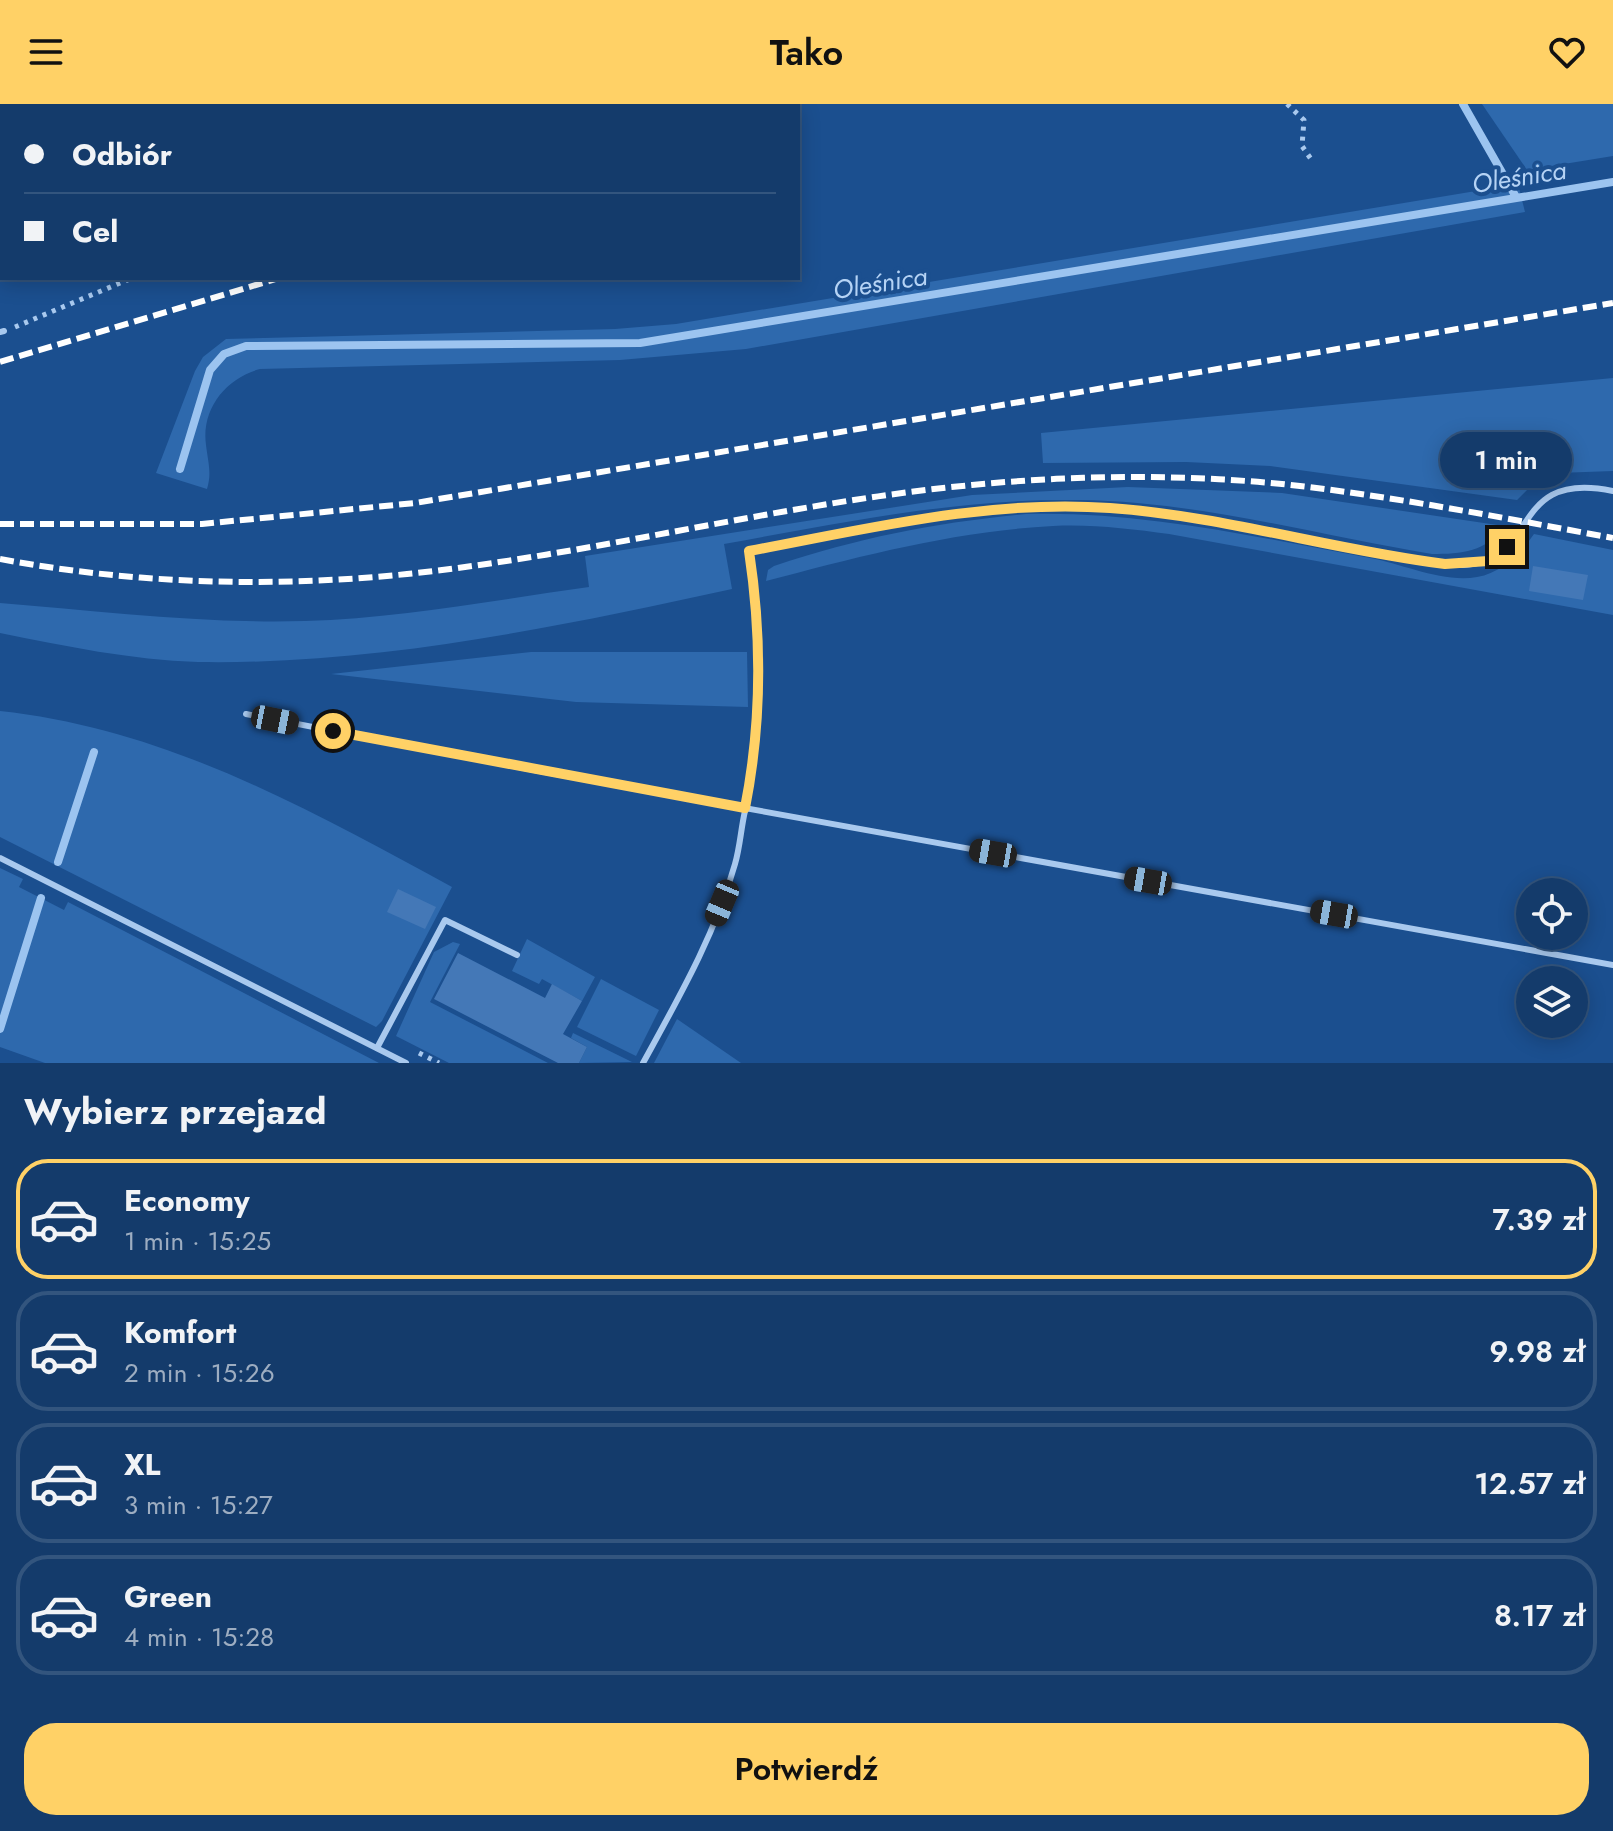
<!DOCTYPE html>
<html lang="pl">
<head>
<meta charset="utf-8">
<style>
  body { margin:0; font-family:Jost,sans-serif; background:#1d4271; color:#f1f3f6; height:100vh; display:flex; flex-direction:column; font-size:30px; white-space:nowrap }
  * { box-sizing:border-box; margin:0 }
  p { font-size:26px; color:#9dadc1 }
  .icon { flex:none; width:44px; height:44px; fill:none; stroke:currentColor; stroke-width:2; stroke-linecap:round; stroke-linejoin:round }
  .map { position:relative; height:959px; overflow:hidden }
  .sheet { display:flex; flex-direction:column; background:#143b6b; flex:1 }
  .sheet>* { flex:none }
  .guide { position:absolute; left:0px; top:0px; width:800px; height:176px; box-shadow:0 4px 20px #0003,0 0 0 2px #33557e; display:grid; align-content:center; height:176px; padding:0 24px; background:#143b6b }
  .controls { position:absolute; left:1516px; top:774px; display:grid; gap:16px }
  .controls a { display:grid; place-items:center; width:72px; height:72px; border-radius:50%; background:#143b6b; box-shadow:0 4px 20px #0003,0 0 0 2px #33557e; font-size:40px }
  .end { position:absolute; width:36px; height:36px; margin:-18px; border:10px solid #ffd166; background:#111; box-shadow:0 0 0 4px #111 }
  .from { border-radius:50% }
  .bubble { position:absolute; height:56px; border-radius:28px; background:#143b6b; box-shadow:0 4px 20px #0003,0 0 0 2px #33557e; font-size:26px; font-weight:600; line-height:56px; text-align:center }
  .car { position:absolute; width:24px; height:48px; margin:-24px -12px; border-radius:10px; box-shadow:0 0 6px 2px #0007; background:linear-gradient(#222 24%,#8ab4d8 0 40%,#222 0 76%,#8ab4d8 0 86%,#222 0) }
  .guide b { display:flex; align-items:center; gap:28px; height:76px; font-size:30px }
  .guide b+b { border-top:2px solid #33557e }
  .guide i { width:20px; height:20px; background:#f1f3f6 }
  ul { padding:0; list-style:none }
  li { display:flex; align-items:center; gap:24px; height:120px; margin:0 16px 12px; padding:0 8px; border:4px solid #33557e; border-radius:32px }
  li div { flex:1 }
  li b { display:block; font-size:30px }
  li em { font-style:normal; font-weight:600 }
  li.selected { border-color:#ffd166 }
  li>.icon { width:72px; height:72px; stroke-width:1.5 }
  h2 { padding:0 24px; font-size:36px; line-height:96px }
  .button { display:flex; gap:16px; margin-top:auto; padding:16px 24px }
  .button a { flex:1; height:92px; border-radius:32px; background:#ffd166; color:#111; font-size:32px; font-weight:600; line-height:92px; text-align:center }
  header { display:flex; justify-content:space-between; align-items:center; height:104px; padding:0 24px; background:#ffd166; color:#111; font-size:36px; font-weight:600 }
  .map>svg:first-child { display:block }
  .green { fill:#2e69ad }
  .lines { fill:none; stroke-linecap:round; stroke-linejoin:round }
  .stream { stroke:#9cc4f0; stroke-width:8 }
  .building { fill:#4478b7 }
  .path { stroke:#a9c9ee; stroke-width:5; stroke-dasharray:4 6; stroke-linecap:butt }
  .lane { stroke:#a9c9ee; stroke-width:6 }
  .rail { stroke:#fff; stroke-width:6; stroke-dasharray:14 6; stroke-linecap:butt }
  .route { stroke:#ffd166; stroke-width:10 }
  .labels { text-anchor:middle; dominant-baseline:central; stroke-width:8; stroke-linejoin:round; paint-order:stroke }
  .water-label { font-size:26px; font-style:italic; fill:#b5d3f5; stroke:#1b4f8f }
</style>
</head>
<body>
<header><svg class="icon" aria-label="menu" viewBox="0 0 24 24"><path d="M4 6h16M4 12h16M4 18h16"/></svg>Tako<svg class="icon" aria-label="heart" viewBox="0 0 24 24"><path d="M12 20l-8-8c-3-5 5-10 8-4 3-6 11-1 8 4z"/></svg></header>
<div class="map">
<svg width="1613" height="959" viewBox="0 0 1613 959">
  <rect width="100%" height="100%" fill="#1b4f8f"/>
  <!-- green -->
  <g class="green">
    <path d="M0,0h443l-441,2v97z"/>
    <path d="M1482,0h131v52l-86,14z"/>
    <path d="M1518,80l7,28 -779,137 -126,11 -360,9c-34,9 -59,40 -54,76 2,17 6,28 1,44l-51,-16 39,-102 8,-14 23,-18 389,-10 61,-5z"/>
    <path d="M1613,274v93l-55,2 -19,5 -22,22 -247,-34 -84,-4 -143,1 -2,-30z"/>
    <path d="M1128,383l154,6 222,33c-17,26 -43,28 -72,28 -116,-19 -235,-53 -353,-54 -119,-2 -239,23 -355,44l8,45c-175,38 -354,76 -534,73 -67,-2 -133,-16 -198,-29v-30c101,8 203,21 305,18 95,-3 190,-21 284,-34l-4,-31 387,-61z"/>
    <path d="M1026,410c117,-3 230,23 344,44 33,6 73,25 107,19 24,-4 44,-24 57,-43l79,16v65l-444,-81c-38,-5 -77,-10 -116,-8 -97,5 -193,30 -287,55l2,-11 6,-4c88,-29 160,-43 252,-52z"/>
    <path d="M531,548h216l1,55 -172,-5 -245,-28z"/>
    <path d="M0,607c167,18 308,98 452,176l-70,134 -6,6 -376,-190z"/>
    <path d="M0,764l23,11 -4,8 45,23 4,-8 311,161h-334l-45,-16z"/>
    <path d="M527,835l68,38 -13,24 -40,-22 -3,5 -27,-13z"/>
    <path d="M453,838l7,2 -30,58 118,61h-99l-53,-27 38,-84z"/>
    <path d="M601,875l58,31 -23,46 -59,-29z"/>
    <path d="M677,915l64,44h-87z"/>
    <path d="M573,929l59,29 -53,1 8,-16 -16,-9z"/>
  </g>
  <g class="lines">
    <!-- stream -->
    <g class="stream">
      <path d="M1463,0l53,93"/>
      <path d="M455,2l3,-2"/>
      <path d="M0,111h2"/>
      <path d="M180,365l30,-99 14,-16 22,-8 394,-3 973,-161"/>
      <path d="M58,758l36,-110"/>
      <path d="M0,925l41,-131"/>
    </g>
  </g>
  <!-- building -->
  <g class="building">
    <path d="M1533,462l55,9 -5,25 -54,-9z"/>
    <path d="M398,785l38,18 -11,22 -38,-17z"/>
    <path d="M458,849l87,45 7,-14 30,17 -19,33 24,13 -8,16h-21l-124,-64z"/>
  </g>
  <g class="lines">
    <!-- path -->
    <g class="path">
      <path d="M1287,0l17,16 -2,26 11,16"/>
      <path d="M559,2l1,-2"/>
      <path d="M15,223l117,-49"/>
      <path d="M419,949l20,10"/>
    </g>
    <!-- lane -->
    <g class="lane">
      <path d="M0,228l4,-1"/>
      <path d="M246,610l288,56 1079,195"/>
      <path d="M0,754l406,205"/>
      <path d="M377,944l68,-128 72,35"/>
      <path d="M643,959c35,-64 72,-128 92,-199 5,-17 6,-36 10,-53 16,-90 18,-170 4,-260 131,-24 263,-56 397,-39 72,9 144,24 215,38 33,6 68,16 102,15 78,-3 45,-96 150,-74"/>
    </g>
    <!-- rail -->
    <g class="rail">
      <path d="M670,2l2,-2"/>
      <path d="M0,258l279,-84"/>
      <path d="M0,420h202l213,-21 1198,-200"/>
      <path d="M0,455c134,25 272,29 407,15 190,-20 375,-71 565,-89 103,-10 207,-11 310,-1 111,12 221,34 331,54"/>
    </g>
  </g>
  <g class="lines">
    <!-- route -->
    <path class="route" d="M333,627l412,77c17,-86 17,-171 4,-257 118,-22 239,-52 361,-43 113,8 223,42 335,56l43,-3 19,-14"/>
  </g>
  <g class="labels">
    <!-- water labels -->
    <g class="water-label">
      <text transform="translate(1519 73) rotate(-9)">Oleśnica</text>
      <text transform="translate(880 179) rotate(-9)">Oleśnica</text>
    </g>
  </g>
</svg>
<div class="controls">
<a><svg class="icon" aria-label="locate" viewBox="0 0 24 24"><circle cx="12" cy="12" r="6"/><path d="M12 2v4M12 18v4M2 12h4M18 12h4"/></svg></a>
<a><svg class="icon" aria-label="layers" viewBox="0 0 24 24"><path d="M12 4l9 5-9 5-9-5zM3 14l9 5 9-5"/></svg></a>
</div>
<i class="end from" style="left:333px;top:627px"></i>
<i class="end" style="left:1507px;top:443px"></i>
<div class="bubble" style="left:1440px;top:328px;width:132px">1 min</div>
<i class="car" style="left:275px;top:616px;rotate:101deg"></i>
<i class="car" style="left:993px;top:749px;rotate:280deg"></i>
<i class="car" style="left:1148px;top:777px;rotate:280deg"></i>
<i class="car" style="left:722px;top:799px;rotate:203deg"></i>
<i class="car" style="left:1334px;top:810px;rotate:280deg"></i>
<div class="guide">
<b><i class="from"></i>Odbiór</b>
<b><i></i>Cel</b>
</div>
</div>
<section class="sheet">
<h2>Wybierz przejazd</h2>
<ul>
<li class="selected"><svg class="icon" aria-label="car" viewBox="0 0 24 24"><path d="M5 17H2v-5l4-1 3-4h7l3 4 3 1v5h-3M9 17h6M6 11h13"/><circle cx="7" cy="17" r="2"/><circle cx="17" cy="17" r="2"/></svg><div><b>Economy</b><p>1 min · 15:25</p></div><em>7.39 zł</em></li>
<li><svg class="icon" aria-label="car" viewBox="0 0 24 24"><path d="M5 17H2v-5l4-1 3-4h7l3 4 3 1v5h-3M9 17h6M6 11h13"/><circle cx="7" cy="17" r="2"/><circle cx="17" cy="17" r="2"/></svg><div><b>Komfort</b><p>2 min · 15:26</p></div><em>9.98 zł</em></li>
<li><svg class="icon" aria-label="car" viewBox="0 0 24 24"><path d="M5 17H2v-5l4-1 3-4h7l3 4 3 1v5h-3M9 17h6M6 11h13"/><circle cx="7" cy="17" r="2"/><circle cx="17" cy="17" r="2"/></svg><div><b>XL</b><p>3 min · 15:27</p></div><em>12.57 zł</em></li>
<li><svg class="icon" aria-label="car" viewBox="0 0 24 24"><path d="M5 17H2v-5l4-1 3-4h7l3 4 3 1v5h-3M9 17h6M6 11h13"/><circle cx="7" cy="17" r="2"/><circle cx="17" cy="17" r="2"/></svg><div><b>Green</b><p>4 min · 15:28</p></div><em>8.17 zł</em></li>
</ul>
<div class="button"><a>Potwierdź</a></div>
</section>
</body>
</html>
